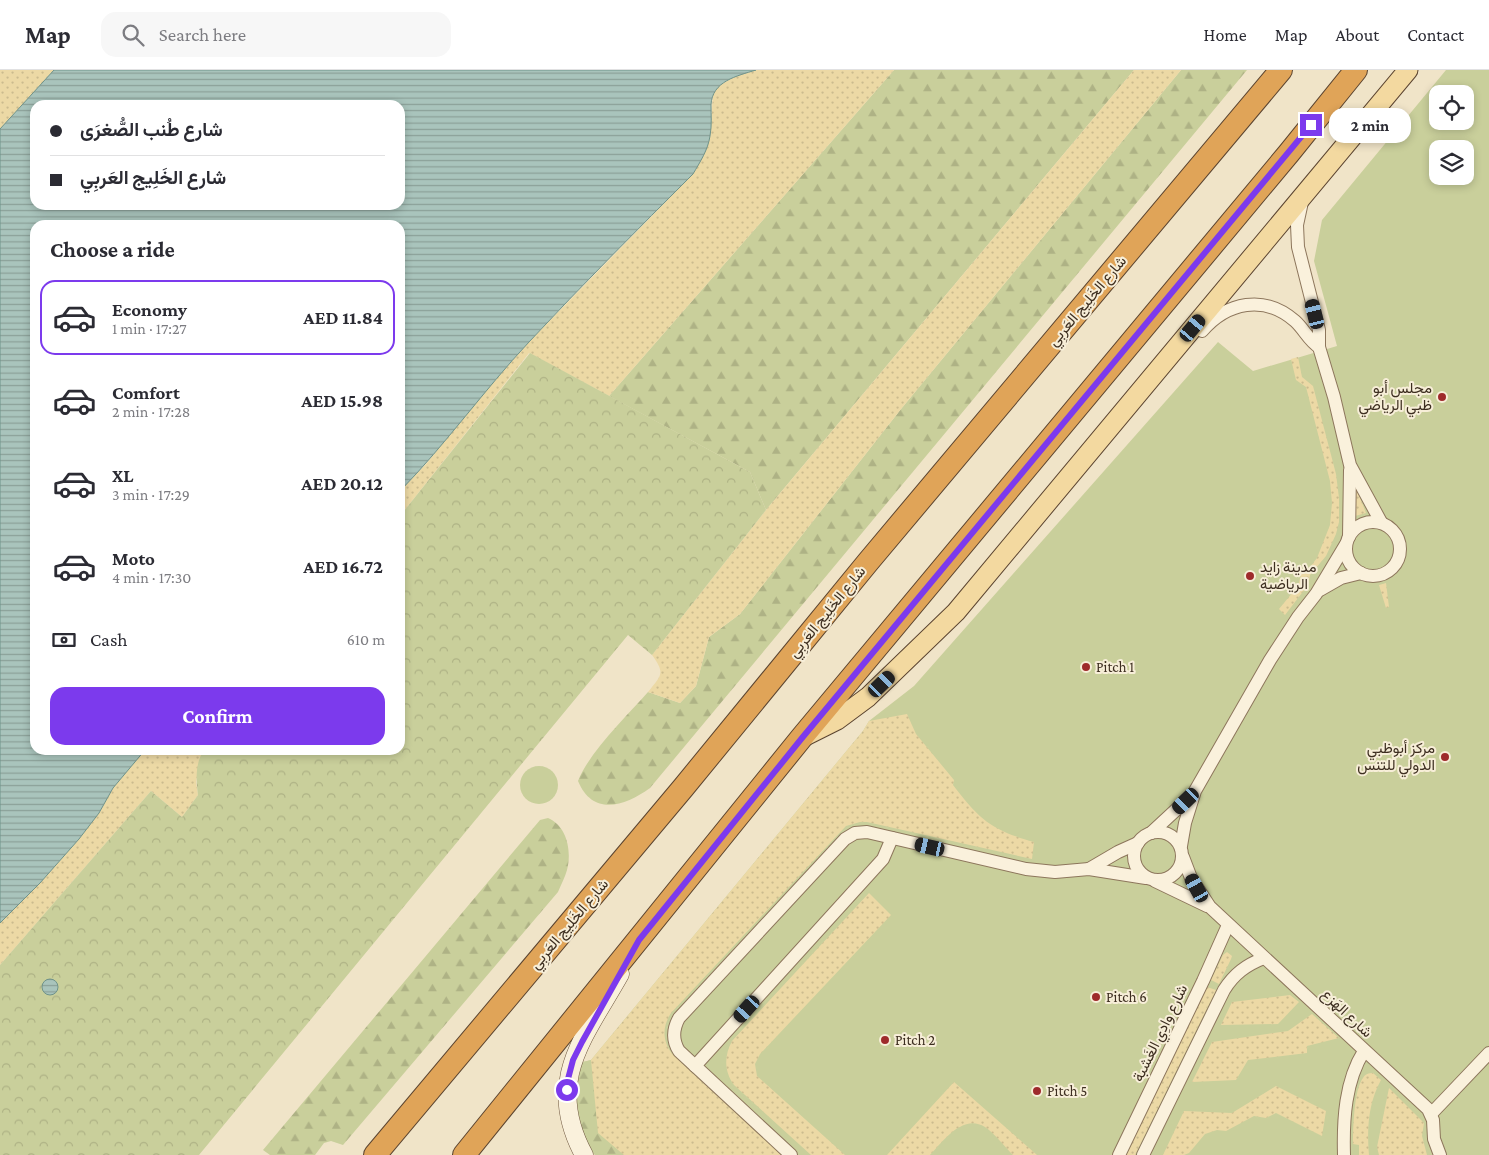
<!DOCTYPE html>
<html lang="en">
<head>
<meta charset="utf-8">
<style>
  body { margin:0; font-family:"Crimson Pro",Vazirmatn,serif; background:#f7f7f7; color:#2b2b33; height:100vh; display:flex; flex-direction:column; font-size:19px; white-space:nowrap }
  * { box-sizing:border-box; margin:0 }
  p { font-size:16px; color:#7c7c81 }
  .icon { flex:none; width:28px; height:28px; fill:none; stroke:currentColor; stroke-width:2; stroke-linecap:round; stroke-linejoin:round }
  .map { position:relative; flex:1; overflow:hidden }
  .sheet { position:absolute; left:30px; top:150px; width:375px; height:535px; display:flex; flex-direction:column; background:#fff; border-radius:15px; box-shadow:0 2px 8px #0003 }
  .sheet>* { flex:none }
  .hud { position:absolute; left:30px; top:30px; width:375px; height:110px; border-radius:15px; box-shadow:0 2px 8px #0003; display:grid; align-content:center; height:110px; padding:0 20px; background:#fff }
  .tools { position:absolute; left:1429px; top:15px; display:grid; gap:10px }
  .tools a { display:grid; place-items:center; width:45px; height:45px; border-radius:10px; background:#fff; box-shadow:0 2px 8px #0003; font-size:25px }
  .end { position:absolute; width:22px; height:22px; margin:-11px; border:6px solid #7c3aed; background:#fff; box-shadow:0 0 0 2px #fff }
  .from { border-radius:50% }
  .bubble { position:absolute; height:35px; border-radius:15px; background:#fff; box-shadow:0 2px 8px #0003; font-size:16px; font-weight:700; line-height:35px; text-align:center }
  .car { position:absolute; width:15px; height:30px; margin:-15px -8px; border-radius:6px; box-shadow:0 0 4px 1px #0007; background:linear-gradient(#222 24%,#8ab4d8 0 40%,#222 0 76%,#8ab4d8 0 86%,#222 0) }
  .hud b { display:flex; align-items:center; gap:18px; height:48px; font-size:19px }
  .hud b+b { border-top:1px solid #e1e1e2 }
  .hud i { width:12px; height:12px; background:#2b2b33 }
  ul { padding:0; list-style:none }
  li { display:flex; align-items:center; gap:15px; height:75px; margin:0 10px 8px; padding:0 10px; border:2px solid transparent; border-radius:15px }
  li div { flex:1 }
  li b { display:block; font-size:19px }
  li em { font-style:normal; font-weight:700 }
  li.on { border-color:#7c3aed }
  li>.icon { width:45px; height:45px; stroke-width:1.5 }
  h2 { padding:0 20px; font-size:22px; line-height:60px }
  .pay { display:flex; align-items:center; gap:12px; height:55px; padding:0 20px; font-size:19px }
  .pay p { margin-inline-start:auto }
  .action { display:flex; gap:10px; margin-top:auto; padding:10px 20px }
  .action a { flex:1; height:58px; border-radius:15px; background:#7c3aed; color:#fff; font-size:20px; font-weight:700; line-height:58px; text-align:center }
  header { display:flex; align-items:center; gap:30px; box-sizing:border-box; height:70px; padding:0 25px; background:#fff; border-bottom:1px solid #e1e1e2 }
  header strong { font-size:24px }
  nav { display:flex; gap:28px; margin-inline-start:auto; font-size:18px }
  .search { width:350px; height:45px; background:#f7f7f7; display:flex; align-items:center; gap:12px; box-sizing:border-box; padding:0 18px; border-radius:15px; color:#7c7c81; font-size:19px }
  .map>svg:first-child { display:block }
  .green { fill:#c9cf9b; fill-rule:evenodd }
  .forest { fill:url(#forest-firs) }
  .sand { fill:url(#sand-dots) }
  .park { fill:url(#park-crowns) }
  .water { fill:url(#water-rules); stroke:#6f938a; fill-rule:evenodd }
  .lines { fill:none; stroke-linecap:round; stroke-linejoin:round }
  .street-casing { stroke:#8d765c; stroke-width:14 }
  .secondary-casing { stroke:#6f573f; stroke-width:19 }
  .primary-casing { stroke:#5b4430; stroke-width:21 }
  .highway-casing { stroke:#5b4430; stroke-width:24 }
  .street { stroke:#faf1dc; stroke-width:12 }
  .secondary { stroke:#faf1dc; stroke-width:18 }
  .primary { stroke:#f3d9a0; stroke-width:19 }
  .highway { stroke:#e0a458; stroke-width:22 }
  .route { stroke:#7c3aed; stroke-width:6 }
  .poi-dot { fill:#9e2a2b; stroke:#f7eed8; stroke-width:2 }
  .labels { text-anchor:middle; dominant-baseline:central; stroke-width:4; stroke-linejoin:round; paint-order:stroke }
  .street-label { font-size:15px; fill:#3d2e20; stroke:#f7eed8 }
  .poi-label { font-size:15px; fill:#3d2e20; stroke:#f7eed8; text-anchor:start }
</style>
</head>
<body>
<header>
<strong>Map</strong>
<div class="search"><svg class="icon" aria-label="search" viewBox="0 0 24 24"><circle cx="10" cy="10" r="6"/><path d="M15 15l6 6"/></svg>Search here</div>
<nav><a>Home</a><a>Map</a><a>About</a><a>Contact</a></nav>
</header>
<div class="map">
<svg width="1489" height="1085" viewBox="0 0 1489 1085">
  <defs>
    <pattern id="forest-firs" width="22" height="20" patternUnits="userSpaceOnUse" patternTransform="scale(1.25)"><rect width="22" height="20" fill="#c9cf9b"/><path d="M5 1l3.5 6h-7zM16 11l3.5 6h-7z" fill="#aeb285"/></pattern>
    <pattern id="sand-dots" width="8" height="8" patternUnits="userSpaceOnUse" patternTransform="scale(1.25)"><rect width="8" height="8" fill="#ecd9a5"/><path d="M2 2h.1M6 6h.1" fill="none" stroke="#cbbb8e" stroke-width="1.8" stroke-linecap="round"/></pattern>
    <pattern id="park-crowns" width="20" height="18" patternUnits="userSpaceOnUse" patternTransform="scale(1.25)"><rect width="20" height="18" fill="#c9cf9b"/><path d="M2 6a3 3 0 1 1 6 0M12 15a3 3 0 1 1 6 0" fill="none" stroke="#aeb285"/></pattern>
    <pattern id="water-rules" width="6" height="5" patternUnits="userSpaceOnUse" patternTransform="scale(1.25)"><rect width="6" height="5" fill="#a9c4bc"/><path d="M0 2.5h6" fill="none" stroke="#8ba098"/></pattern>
  </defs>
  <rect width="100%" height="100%" fill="#f0e4c8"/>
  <!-- green -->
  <g class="green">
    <path d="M1446,0h43v1085h-894l-16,-92 12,-3 272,-329 6,-10 45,-35 304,-344 35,29 84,-25 -23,-85 8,-41zM1438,24h27v27h-27zM1438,79h27v27h-27z"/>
    <circle cx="539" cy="715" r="19"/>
  </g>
  <!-- forest -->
  <g class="forest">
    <path d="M894,0h240l-368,440 -16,-38 -141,-76z"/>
    <path d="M1181,0h66l-597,718c-25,18 -57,29 -72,-7 12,-30 48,-64 70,-89l32,11 16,-17 13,-49 31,-23 161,-205z"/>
    <path d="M548,748c19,8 24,33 19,52 -2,7 -6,15 -9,22l-215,253 -12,-4 -7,2 -9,12h-45l-7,-5 277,-330z"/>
    <path d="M591,990l7,73 26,22h-29l-5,-5 -18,-42 7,-45z"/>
  </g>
  <!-- sand -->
  <g class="sand">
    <path d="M0,0h54l-54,59z"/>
    <path d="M756,0h138l-285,326 -80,-43 -129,163v-25l27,-28 53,-66 49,-55 164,-168 17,-37 3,-43 5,-8 18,-10z"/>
    <path d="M1134,0h47l-280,339 -161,205 -31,23 -13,49 -16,17 -32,-11c13,-17 18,-18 4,-37l114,-145z"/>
    <path d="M1298,287l4,20 11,9 23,88 3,24v24l-3,12 -10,22 -16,19 -2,10 -23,30 -6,-6 19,-23 4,-15 8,-4 7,-9 13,-33 2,-22 -2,-22 -24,-94 -10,-7 -5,-21z"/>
    <path d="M1355,415l11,28 -11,3z"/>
    <path d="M1386,513l3,24 -3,1 -7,-23z"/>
    <path d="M907,644l9,20 38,46 -1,5c27,35 38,45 81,57l-2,17 -165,-37h-7l-14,4 -175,187c-9,14 -9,28 2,42l108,100h-157l-26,-22 -7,-73 272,-329 6,-10z"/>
    <path d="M145,680h59l-2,3 -6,29 2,13 -16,22 -31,-26 -151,174v-42l40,-40 39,-44 20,-26 14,-25z"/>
    <path d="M869,823l22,22 -131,139 -5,10 2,12 88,79h-34l-77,-70c-10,-14 -10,-29 -2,-44z"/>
    <path d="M1227,882l5,4 -1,3 -12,25 -8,-4 12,-25z"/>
    <path d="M1207,917l9,3 -81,165h-10z"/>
    <path d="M1290,925l9,7 -21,22 -57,1 11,-23z"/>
    <path d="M1312,944l27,24 -32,8v7l-59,7 -12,20 -44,2 20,-40 76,-11z"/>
    <path d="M1373,1003l8,7c-13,24 -14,48 -12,75h-10v-10l-6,-1c0,-15 1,-55 10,-66 2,-4 6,-5 10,-5z"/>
    <path d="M954,1012l83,73h-24c-9,-9 -18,-21 -28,-28 -22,-14 -42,14 -55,28h-43z"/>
    <path d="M1276,1016l50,25 -4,25 -46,-23 -10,5 -12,-2 -28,15 -9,-1 -12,4 -16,19 -5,2h-21l21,-44 48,2z"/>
    <path d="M1389,1018l35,35 -2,13 5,19h-48l-2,-8z"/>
  </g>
  <!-- park -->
  <path class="park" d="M530,283l220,119 16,38 -114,145 -24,-20 -429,520h-199v-190l151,-174 31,26 16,-22c-2,-15 -3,-32 6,-45h196v-234z"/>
  <!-- water -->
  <g class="water">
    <path d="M54,0h702c-19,6 -44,11 -45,35 0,10 1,20 -1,31 -2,14 -10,26 -17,38 -55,55 -111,111 -164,168 -45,48 -83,102 -129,149v-266h-365v525h110l-32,38 -14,25 -20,26 -39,44 -40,40v-794zM35,35h365v100h-365z"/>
    <circle cx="50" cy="917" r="8"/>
  </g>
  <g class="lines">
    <defs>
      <g id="street">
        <path d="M1302,132l-5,23 1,22 21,83v17l15,50 16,68 31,57"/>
        <path d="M1202,261c25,-29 62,-37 93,-10 9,8 14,20 24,26"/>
        <circle cx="1373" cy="479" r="27"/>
        <path d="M1349,467l1,-67"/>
        <path d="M1320,520l21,-12 20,-5"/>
        <circle cx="1158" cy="786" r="24"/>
        <path d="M1151,763l41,-38"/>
        <path d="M1181,776l4,-23 10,-32 75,-131 28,-43 18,-23 30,-50"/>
        <path d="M1183,787l8,21 19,29 218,202 5,11 1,19 6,16"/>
        <path d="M1089,799l29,-17 20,-9"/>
        <path d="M1155,811l52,25"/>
        <path d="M695,996l188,-207 9,-21"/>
        <path d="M1431,1044l58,-61"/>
        <path d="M791,1085l-112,-104c-7,-11 -6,-22 0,-33l166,-179 10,-6 12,-1 159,37 29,3 34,-3 57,9"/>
        <path d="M1119,1085l84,-174 25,-56"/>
        <path d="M1143,1085l81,-165c10,-16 22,-25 40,-32"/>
        <path d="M1344,1085c-1,-35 1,-74 20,-104"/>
      </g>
      <path id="secondary" d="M584,1085c-40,-74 0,-117 36,-181"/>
      <path id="primary" d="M803,667l34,-17 31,-23 88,-85 452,-542"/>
      <g id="highway">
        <path d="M375,1085l308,-367 185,-226 413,-492"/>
        <path d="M464,1085l338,-418 487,-584 67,-83"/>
      </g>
    </defs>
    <!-- street casing -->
    <use href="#street" class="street-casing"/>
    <!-- secondary casing -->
    <use href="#secondary" class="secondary-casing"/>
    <!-- primary casing -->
    <use href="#primary" class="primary-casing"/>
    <!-- highway casing -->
    <use href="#highway" class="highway-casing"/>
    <!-- street -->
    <use href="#street" class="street"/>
    <!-- secondary -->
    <use href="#secondary" class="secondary"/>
    <!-- primary -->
    <use href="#primary" class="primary"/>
    <!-- highway -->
    <use href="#highway" class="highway"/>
  </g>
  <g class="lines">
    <!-- route -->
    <path class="route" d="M567,1020l1,-11 5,-19 9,-18 57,-102 163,-202 509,-613"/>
  </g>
  <!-- markers -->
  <g class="poi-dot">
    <circle cx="1442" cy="327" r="5"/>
    <circle cx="1250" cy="506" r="5"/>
    <circle cx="1086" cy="597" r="5"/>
    <circle cx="1445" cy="687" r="5"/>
    <circle cx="1096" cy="927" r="5"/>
    <circle cx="885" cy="970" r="5"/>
    <circle cx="1037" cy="1021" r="5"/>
  </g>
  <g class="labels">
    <!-- street labels -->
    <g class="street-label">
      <text transform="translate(1087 231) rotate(-50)">شارع الخَلِيج العَربِي</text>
      <text transform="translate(827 542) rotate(-51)">شارع الخَلِيج العَربِي</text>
      <text transform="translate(569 854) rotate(-50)">شارع الخَلِيج العَربِي</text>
      <text transform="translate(1347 943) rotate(43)">شارع الهَزع</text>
      <text transform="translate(1160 963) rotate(-64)">شارع وادِي الغَشبة</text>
    </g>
    <!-- poi labels -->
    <g class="poi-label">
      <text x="1432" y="318" text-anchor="end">مجلس أبو<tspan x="1432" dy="17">ظبي الرياضي</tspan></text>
      <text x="1260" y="497">مدينة زايد<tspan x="1260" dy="17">الرياضية</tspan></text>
      <text x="1096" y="597">Pitch 1</text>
      <text x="1435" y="678" text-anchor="end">مركز أبوظبي<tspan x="1435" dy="17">الدولي للتنس</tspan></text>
      <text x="1106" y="927">Pitch 6</text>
      <text x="895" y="970">Pitch 2</text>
      <text x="1047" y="1021">Pitch 5</text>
    </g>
  </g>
</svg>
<div class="tools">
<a><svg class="icon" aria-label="locate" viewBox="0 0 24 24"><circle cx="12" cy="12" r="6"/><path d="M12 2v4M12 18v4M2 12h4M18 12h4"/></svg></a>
<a><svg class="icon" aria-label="layers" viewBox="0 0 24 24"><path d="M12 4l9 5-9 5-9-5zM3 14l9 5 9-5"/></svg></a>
</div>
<i class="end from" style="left:567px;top:1020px"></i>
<i class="end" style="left:1311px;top:55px"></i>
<div class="bubble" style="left:1329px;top:38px;width:82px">2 min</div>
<i class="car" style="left:1315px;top:244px;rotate:346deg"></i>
<i class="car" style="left:1193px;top:258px;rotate:40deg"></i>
<i class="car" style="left:882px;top:614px;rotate:46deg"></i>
<i class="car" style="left:1186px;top:731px;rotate:226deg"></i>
<i class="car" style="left:930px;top:777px;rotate:283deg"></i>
<i class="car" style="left:1197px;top:818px;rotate:331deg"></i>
<i class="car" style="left:747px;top:939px;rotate:222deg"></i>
<div class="hud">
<b><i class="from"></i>شارع طُنب الصُّغرَى</b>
<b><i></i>شارع الخَلِيج العَربِي</b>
</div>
<section class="sheet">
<h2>Choose a ride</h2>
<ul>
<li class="on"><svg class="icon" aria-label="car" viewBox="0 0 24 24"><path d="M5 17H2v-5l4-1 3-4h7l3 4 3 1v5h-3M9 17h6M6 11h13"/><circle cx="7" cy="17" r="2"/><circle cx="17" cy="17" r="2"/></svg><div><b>Economy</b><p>1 min · 17:27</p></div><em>AED 11.84</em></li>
<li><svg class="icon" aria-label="car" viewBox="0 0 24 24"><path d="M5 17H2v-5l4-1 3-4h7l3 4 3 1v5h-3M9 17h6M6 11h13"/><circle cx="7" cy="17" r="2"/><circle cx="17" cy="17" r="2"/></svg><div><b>Comfort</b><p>2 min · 17:28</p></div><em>AED 15.98</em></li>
<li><svg class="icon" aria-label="car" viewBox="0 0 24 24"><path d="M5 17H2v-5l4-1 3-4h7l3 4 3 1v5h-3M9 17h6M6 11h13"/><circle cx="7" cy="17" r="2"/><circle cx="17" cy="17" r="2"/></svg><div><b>XL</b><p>3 min · 17:29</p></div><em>AED 20.12</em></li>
<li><svg class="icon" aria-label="car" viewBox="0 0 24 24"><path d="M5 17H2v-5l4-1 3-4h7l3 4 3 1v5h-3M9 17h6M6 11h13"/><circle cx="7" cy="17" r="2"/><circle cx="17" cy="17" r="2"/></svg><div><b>Moto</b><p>4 min · 17:30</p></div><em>AED 16.72</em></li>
</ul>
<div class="pay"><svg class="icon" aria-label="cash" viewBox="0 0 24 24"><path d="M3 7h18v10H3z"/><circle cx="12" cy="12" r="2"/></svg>Cash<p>610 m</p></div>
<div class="action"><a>Confirm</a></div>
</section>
</div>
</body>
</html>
